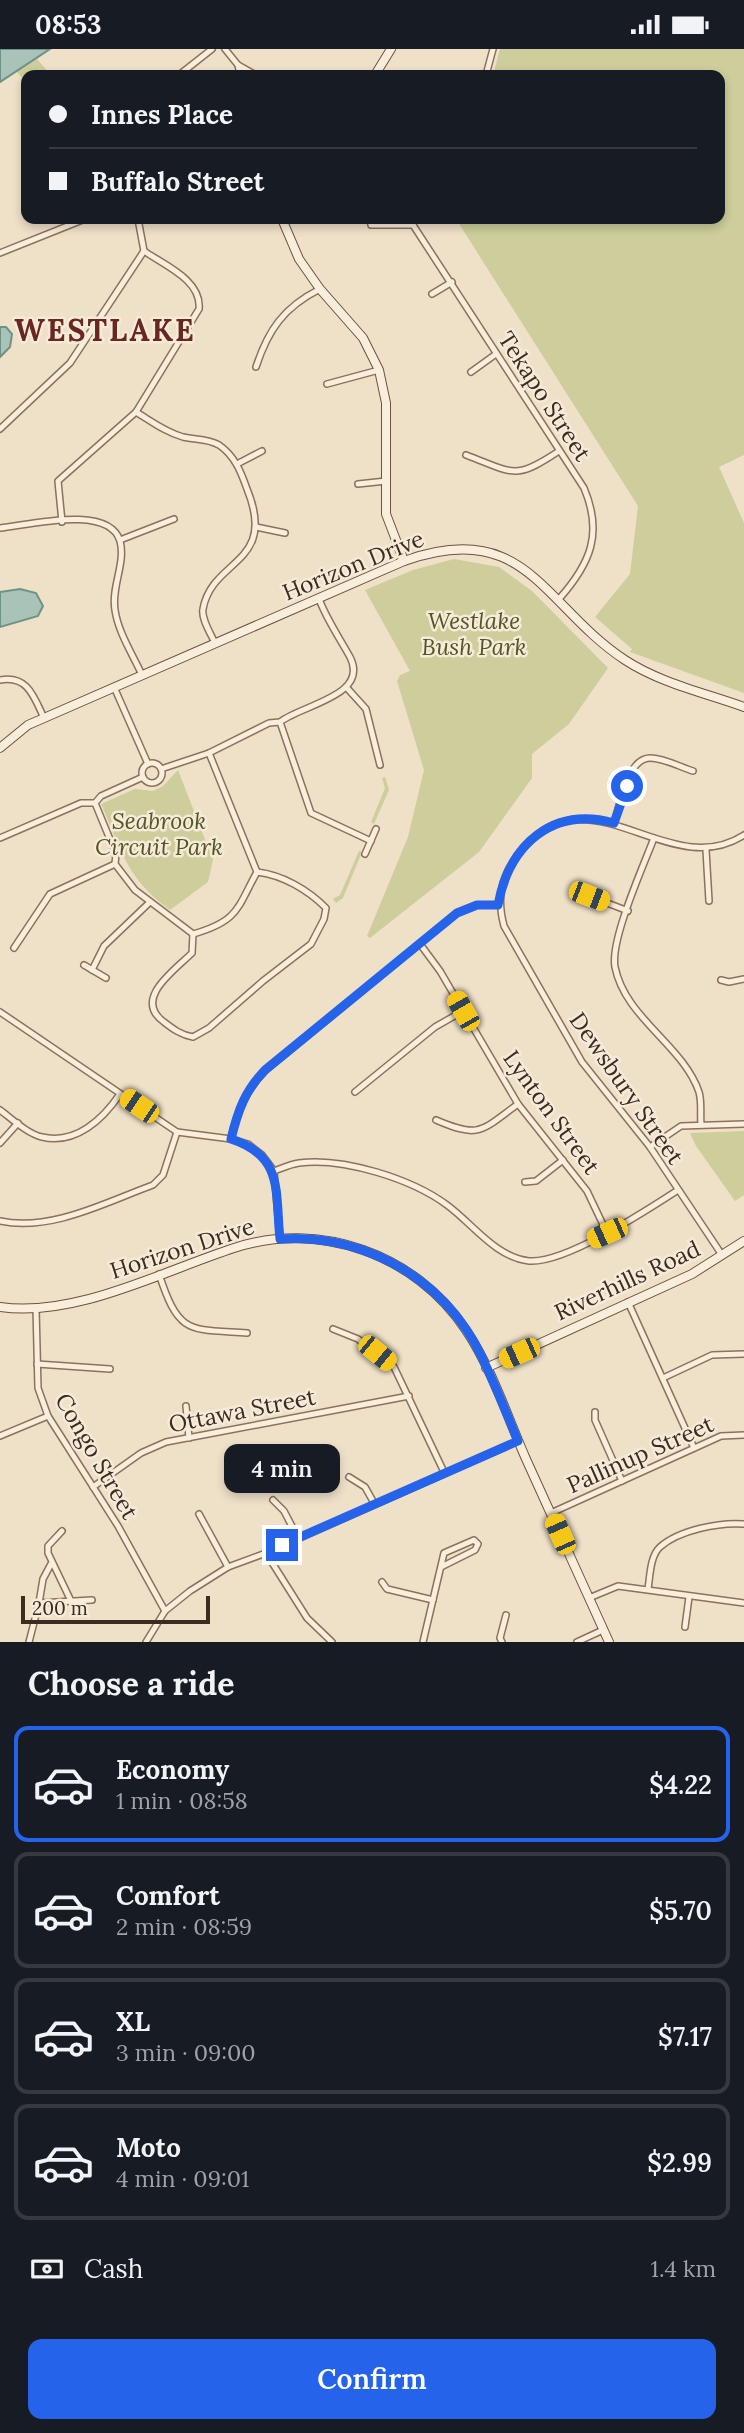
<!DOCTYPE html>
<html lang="en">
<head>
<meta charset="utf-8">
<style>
  body { margin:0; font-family:Lora,serif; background:#242831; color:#f1f3f6; height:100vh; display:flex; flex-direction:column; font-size:26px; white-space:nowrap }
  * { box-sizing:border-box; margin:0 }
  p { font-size:23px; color:#9ea1a6 }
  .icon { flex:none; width:38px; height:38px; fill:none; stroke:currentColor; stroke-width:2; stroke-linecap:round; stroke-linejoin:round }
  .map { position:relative; height:1593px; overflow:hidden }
  .side { display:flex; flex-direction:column; background:#171b24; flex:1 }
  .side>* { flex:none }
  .guide { position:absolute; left:21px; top:21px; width:704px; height:154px; border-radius:14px; box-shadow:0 4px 10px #0003; display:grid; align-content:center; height:154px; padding:0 28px; background:#171b24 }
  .scale { position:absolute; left:21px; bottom:18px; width:189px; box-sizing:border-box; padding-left:7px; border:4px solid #3c2b20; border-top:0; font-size:19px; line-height:24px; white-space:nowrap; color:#3c2b20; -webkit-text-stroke:5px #f6ead8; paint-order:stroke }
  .end { position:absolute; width:32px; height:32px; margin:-16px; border:9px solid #2563eb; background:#fff; box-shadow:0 0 0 4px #fff }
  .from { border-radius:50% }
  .bubble { position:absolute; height:49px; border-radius:14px; background:#171b24; box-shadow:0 4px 10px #0003; font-size:23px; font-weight:600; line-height:49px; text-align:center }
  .car { position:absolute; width:21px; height:42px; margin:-21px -10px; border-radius:9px; box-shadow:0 0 5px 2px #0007; background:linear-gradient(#f5c518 24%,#345 0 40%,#f5c518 0 76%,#345 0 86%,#f5c518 0) }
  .guide b { display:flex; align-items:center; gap:24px; height:66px; font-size:26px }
  .guide b+b { border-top:2px solid #363941 }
  .guide i { width:18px; height:18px; background:#f1f3f6 }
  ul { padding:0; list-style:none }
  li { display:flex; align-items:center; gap:21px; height:116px; margin:0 14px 10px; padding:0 14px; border:4px solid #363941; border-radius:14px }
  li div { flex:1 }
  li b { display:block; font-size:26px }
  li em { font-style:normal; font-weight:600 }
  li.on { border-color:#2563eb }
  li>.icon { width:63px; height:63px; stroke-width:1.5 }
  h2 { padding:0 28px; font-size:32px; line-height:84px }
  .pay { display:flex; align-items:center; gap:18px; height:77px; padding:0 28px; font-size:26px }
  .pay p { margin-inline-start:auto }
  .action { display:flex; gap:14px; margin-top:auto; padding:14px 28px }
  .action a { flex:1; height:80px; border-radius:14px; background:#2563eb; color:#fff; font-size:28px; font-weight:600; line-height:80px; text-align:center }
  .status { display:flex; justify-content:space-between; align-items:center; height:49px; padding:0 35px; background:#171b24; direction:ltr }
  .status svg { height:19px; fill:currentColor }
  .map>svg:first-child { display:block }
  .green { fill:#cdce9b }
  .water { fill:#a9c3b9; stroke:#6f9286; stroke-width:2 }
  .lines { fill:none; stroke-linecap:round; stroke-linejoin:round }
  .street-casing { stroke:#8c715c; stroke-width:8 }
  .secondary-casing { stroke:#6e523f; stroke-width:10 }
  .street { stroke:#f9eedb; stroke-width:5 }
  .secondary { stroke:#f9eedb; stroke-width:8 }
  .route { stroke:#2563eb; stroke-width:9 }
  .labels { text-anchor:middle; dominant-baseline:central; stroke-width:5; stroke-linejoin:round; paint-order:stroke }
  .street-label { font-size:23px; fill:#3c2b20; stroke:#f6ead8 }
  .park-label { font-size:23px; font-style:italic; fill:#515826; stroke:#f6ead8 }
  .district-label { font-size:30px; font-weight:bold; letter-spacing:2px; fill:#69271f; stroke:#f6ead8 }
</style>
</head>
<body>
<div class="status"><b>08:53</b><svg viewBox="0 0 49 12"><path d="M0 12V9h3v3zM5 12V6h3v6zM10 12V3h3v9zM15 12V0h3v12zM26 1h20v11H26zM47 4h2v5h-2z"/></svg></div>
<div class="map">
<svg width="744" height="1593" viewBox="0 0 744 1593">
  <rect width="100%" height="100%" fill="#efe0c8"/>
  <!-- green -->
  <g class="green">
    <path d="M500,0h244v406l-25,12 25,56v170l-114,-41 2,-3 -37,-32 35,-43 8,-68 -182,-287h263v-144h-226z"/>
    <path d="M36,9l15,17h-25v7l-10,-11z"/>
    <path d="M454,510l45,8 33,24 76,77 -39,56 -37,30v24l-53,74 -109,86 -3,-2 41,-99 16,-67 -27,-89 3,-6 10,-4 -45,-81 48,-20z"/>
    <path d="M178,721l35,90 -5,22 -38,28c-44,-32 -48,-59 -69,-106l34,-15 18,2 10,-5z"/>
    <path d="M385,728l4,13 -15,34 -3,-2 14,-34 -3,-10z"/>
    <path d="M359,802l3,1 -19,46 -7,5 -3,-4 7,-4z"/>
    <path d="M744,1082v64l-9,6 -39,-55 -6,-13z"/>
  </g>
  <!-- water -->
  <g class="water">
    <path d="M0,0h50l-50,33z"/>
    <path d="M0,278h6l6,7 -2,13 -10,10z"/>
    <path d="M20,540l16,4 7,13 -5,10 -38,11v-35z"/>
  </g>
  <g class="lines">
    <defs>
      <g id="street">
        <path d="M225,0l13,16 2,10"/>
        <path d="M238,16l18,10"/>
        <path d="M179,26l33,-26"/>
        <path d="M486,26l7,-26"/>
        <path d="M370,170l1,6h42"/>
        <path d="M413,170v6l171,263c19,45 7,75 -25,111"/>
        <path d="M0,204l85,-34"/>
        <path d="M432,245l20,-12"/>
        <path d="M256,318c12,-37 28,-60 64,-78"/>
        <path d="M471,323l25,-18"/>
        <path d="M327,335l52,-14"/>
        <path d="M136,363c15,9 29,20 47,25 13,3 24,1 36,8 16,11 22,27 28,44 31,76 -35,69 -44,120 -2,10 8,25 12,34"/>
        <path d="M0,380l70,-66 74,-112 -6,-32"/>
        <path d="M466,406c48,18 48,26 93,-4"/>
        <path d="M237,415l25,-13"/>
        <path d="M358,435l28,-3"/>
        <path d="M62,473l-4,-41 78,-69 63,-103c3,-29 -35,-44 -55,-58"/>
        <path d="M256,478l29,6"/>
        <path d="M0,479c29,-3 109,-24 120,13 6,22 -9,46 -5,69 3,22 18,45 27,65"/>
        <path d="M120,491l54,-21"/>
        <path d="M0,631c28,-5 34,17 44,38"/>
        <path d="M114,638l34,77"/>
        <path d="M347,639l19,21 14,56"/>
        <path d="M280,673l31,91 60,28"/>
        <circle cx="152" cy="724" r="10"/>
        <path d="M161,720l48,-16 60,-30 11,-1c21,-17 90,-26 70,-65 -11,-20 -23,-37 -31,-58"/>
        <path d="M143,728l-42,19 -6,7 21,51 -1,10 20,26 58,44c46,-13 44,-26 64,-62l-48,-119"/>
        <path d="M614,774c6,-17 13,-65 36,-65 14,0 30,9 43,13"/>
        <path d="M0,789l81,-35h14"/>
        <path d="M654,789c-11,29 -44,102 -39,129 10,51 68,78 84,125 3,10 1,22 2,32"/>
        <path d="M706,801l3,51"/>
        <path d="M365,805l11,-25"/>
        <path d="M589,847l39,15"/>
        <path d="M193,885l-1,19c-17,17 -60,46 -28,69 9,7 17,13 29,15l16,-9 54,-47 48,-37 13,-25 2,-11c-19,-19 -44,-33 -69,-36"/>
        <path d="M420,895l20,27 78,133 69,87 20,42"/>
        <path d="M14,899l36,-54 65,-30"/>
        <path d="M84,916l22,13"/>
        <path d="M92,921l12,-24 46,-44"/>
        <path d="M721,931l8,2 15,-3"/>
        <path d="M0,963l177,120 54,7 17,5 14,11 12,16 6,68"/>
        <path d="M355,1043l80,-65 28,-16"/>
        <path d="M0,1061c12,9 28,24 42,27 34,8 61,-18 78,-43"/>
        <path d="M436,1071c44,19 45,11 82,-16"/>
        <path d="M231,1090c7,-29 14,-48 35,-69l191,-157 20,-8h21"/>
        <path d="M0,1094l18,-20"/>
        <path d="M650,1098l31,-21 63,-2"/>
        <path d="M274,1122c8,-3 17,-7 25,-8 44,-6 113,16 148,42 26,19 48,52 82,56 36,3 118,-51 149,-71"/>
        <path d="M525,1133l11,-1 27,-21"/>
        <path d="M0,1172c51,11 106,-19 153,-36l10,-10 14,-43"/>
        <path d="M722,1206l-72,-108 -68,-85 -78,-136c-7,-26 -4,-47 13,-70 70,-94 149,29 227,-21"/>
        <path d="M159,1225c20,61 29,55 88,59"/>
        <path d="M628,1253l66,146"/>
        <path d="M36,1259l2,80 10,28 70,110 47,85"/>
        <path d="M333,1280l25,10 36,28 50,105"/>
        <path d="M37,1315l73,5"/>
        <path d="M663,1329l49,-23 32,-1"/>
        <path d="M186,1357l3,32"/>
        <path d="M595,1363v8l27,61"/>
        <path d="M0,1387l48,-20"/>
        <path d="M349,1428l16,10 9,16"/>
        <path d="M93,1438l48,-34 25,-11 243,-46"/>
        <path d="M273,1451l11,11 14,27"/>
        <path d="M551,1464l170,-77 23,-1"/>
        <path d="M199,1465l29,53"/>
        <path d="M62,1482l-14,15v7l23,48"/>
        <path d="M266,1504l41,65 25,24"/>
        <path d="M382,1533l5,7 46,11"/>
        <path d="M648,1540c2,-12 2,-33 12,-42 19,-17 60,-25 84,-23"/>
        <path d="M589,1549l29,-12 126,17"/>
        <path d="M39,1554l4,-24 8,-15"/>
        <path d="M685,1578l4,-30"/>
        <path d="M29,1593l10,-39 53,-3"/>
        <path d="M146,1593l19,-31 25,-20 38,-24 38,-14 252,-112"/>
        <path d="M423,1593l21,-89 30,-13 4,4 -3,6 -34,17"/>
        <path d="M502,1593l-2,-4 6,-23"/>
        <path d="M577,1593l26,-12"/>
      </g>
      <g id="secondary">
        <path d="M375,26l16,-26"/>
        <path d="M282,170l17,40 21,30 43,49 16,32 7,33v111l18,47"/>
        <path d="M0,699l28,-23 376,-164c122,-44 139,45 221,99 35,23 80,33 119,47"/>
        <path d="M0,1258c75,11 163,-36 234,-59 85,-28 182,6 232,82 26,39 41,86 60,129 28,61 55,122 83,183"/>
        <path d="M486,1319l206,-94 52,-33"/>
      </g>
    </defs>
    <!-- street casing -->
    <use href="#street" class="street-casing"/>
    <!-- secondary casing -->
    <use href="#secondary" class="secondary-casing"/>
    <!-- street -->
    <use href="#street" class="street"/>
    <!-- secondary -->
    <use href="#secondary" class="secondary"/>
  </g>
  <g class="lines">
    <!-- route -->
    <path class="route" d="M282,1496l236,-104c-14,-33 -27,-68 -44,-99 -40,-69 -115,-108 -194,-103 -5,-47 4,-83 -49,-100 7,-29 14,-48 34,-69l192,-157 20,-8h21c11,-60 54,-99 116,-82l13,-37"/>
  </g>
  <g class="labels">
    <!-- street labels -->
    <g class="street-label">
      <text transform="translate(545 347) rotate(57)">Tekapo Street</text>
      <text transform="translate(353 516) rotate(-22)">Horizon Drive</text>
      <text transform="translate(627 1039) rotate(55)">Dewsbury Street</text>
      <text transform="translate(552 1063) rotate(54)">Lynton Street</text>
      <text transform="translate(182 1199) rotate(-18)">Horizon Drive</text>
      <text transform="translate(627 1231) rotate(-25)">Riverhills Road</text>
      <text transform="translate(242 1361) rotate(-11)">Ottawa Street</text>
      <text transform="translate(640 1405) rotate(-24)">Pallinup Street</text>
      <text transform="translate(97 1407) rotate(60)">Congo Street</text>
    </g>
    <!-- park labels -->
    <g class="park-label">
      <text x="474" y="571">Westlake<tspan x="474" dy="26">Bush Park</tspan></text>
      <text x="159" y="771">Seabrook<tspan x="159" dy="26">Circuit Park</tspan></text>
    </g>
    <!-- district labels -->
    <g class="district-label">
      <text x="105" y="281">WESTLAKE</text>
    </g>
  </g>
</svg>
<div class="scale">200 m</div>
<i class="end from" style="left:627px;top:737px"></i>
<i class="end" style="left:282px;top:1496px"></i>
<div class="bubble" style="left:224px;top:1395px;width:116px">4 min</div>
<i class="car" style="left:589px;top:847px;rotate:111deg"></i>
<i class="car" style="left:463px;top:962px;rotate:330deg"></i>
<i class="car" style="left:139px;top:1057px;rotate:304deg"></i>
<i class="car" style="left:607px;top:1184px;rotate:246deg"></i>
<i class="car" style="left:377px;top:1304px;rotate:129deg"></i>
<i class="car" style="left:519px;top:1304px;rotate:246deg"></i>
<i class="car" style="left:560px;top:1485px;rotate:336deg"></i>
<div class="guide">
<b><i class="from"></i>Innes Place</b>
<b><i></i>Buffalo Street</b>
</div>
</div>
<section class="side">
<h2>Choose a ride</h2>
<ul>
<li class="on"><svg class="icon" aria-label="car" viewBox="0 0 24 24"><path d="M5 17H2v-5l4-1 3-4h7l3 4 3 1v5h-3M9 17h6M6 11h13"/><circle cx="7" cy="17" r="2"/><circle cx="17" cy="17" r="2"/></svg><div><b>Economy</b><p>1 min · 08:58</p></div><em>$4.22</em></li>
<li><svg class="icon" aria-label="car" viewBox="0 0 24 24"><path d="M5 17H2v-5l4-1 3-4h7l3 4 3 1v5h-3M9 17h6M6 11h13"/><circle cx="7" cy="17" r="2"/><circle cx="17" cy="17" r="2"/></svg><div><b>Comfort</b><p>2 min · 08:59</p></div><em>$5.70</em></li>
<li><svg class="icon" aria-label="car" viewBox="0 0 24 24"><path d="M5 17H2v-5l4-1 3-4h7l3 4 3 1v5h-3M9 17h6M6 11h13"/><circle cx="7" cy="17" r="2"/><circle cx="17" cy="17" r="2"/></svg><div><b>XL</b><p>3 min · 09:00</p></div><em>$7.17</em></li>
<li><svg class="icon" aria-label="car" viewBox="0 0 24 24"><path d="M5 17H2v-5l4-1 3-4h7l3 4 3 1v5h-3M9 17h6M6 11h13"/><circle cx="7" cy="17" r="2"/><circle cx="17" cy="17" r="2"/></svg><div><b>Moto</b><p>4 min · 09:01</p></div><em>$2.99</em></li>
</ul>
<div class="pay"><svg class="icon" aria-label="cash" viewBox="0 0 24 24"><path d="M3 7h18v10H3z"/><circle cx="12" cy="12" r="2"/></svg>Cash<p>1.4 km</p></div>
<div class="action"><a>Confirm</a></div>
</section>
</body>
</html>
